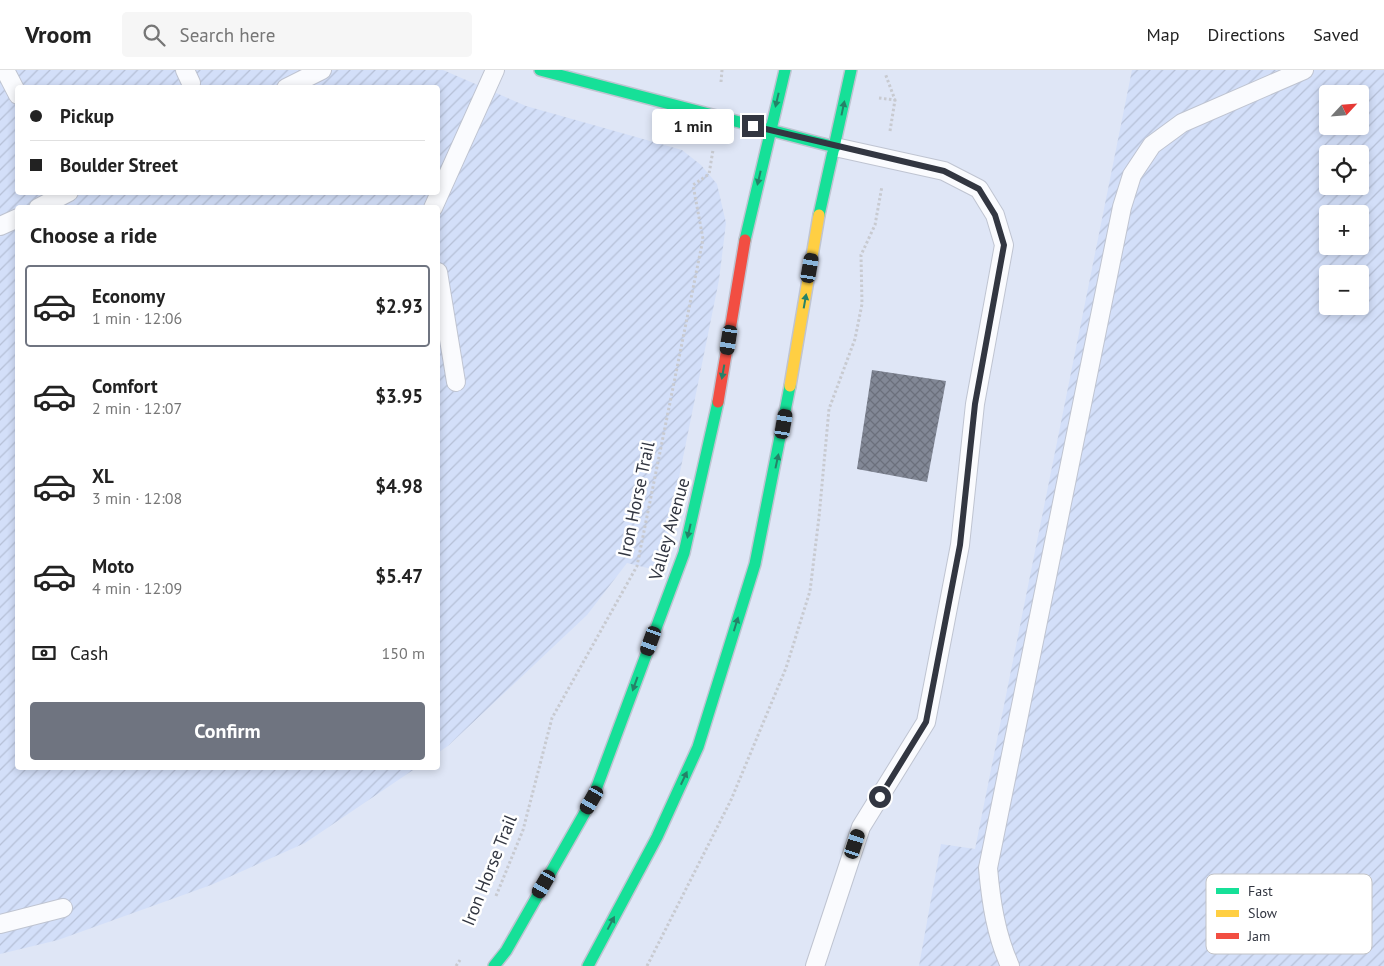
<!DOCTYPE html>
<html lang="en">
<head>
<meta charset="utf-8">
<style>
  body { margin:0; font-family:"PT Sans",sans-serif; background:#f6f6f6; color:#222; height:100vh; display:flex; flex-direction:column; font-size:19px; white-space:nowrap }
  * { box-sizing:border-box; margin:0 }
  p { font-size:16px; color:#767676 }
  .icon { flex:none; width:28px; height:28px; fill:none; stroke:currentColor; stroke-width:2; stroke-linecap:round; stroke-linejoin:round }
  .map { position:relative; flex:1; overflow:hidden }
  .side { position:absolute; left:15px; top:135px; width:425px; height:565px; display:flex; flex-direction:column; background:#fff; border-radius:5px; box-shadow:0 2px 8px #0003 }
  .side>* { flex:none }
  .top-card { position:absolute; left:15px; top:15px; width:425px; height:110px; border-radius:5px; box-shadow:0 2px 8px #0003; display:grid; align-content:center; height:110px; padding:0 15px; background:#fff }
  .needle { width:32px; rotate:64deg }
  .controls { position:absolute; left:1319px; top:15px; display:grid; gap:10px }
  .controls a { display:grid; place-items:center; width:50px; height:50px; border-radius:5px; background:#fff; box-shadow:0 2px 8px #0003; font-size:25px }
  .end { position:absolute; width:22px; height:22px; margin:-11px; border:6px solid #323641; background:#fff; box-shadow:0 0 0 2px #fff }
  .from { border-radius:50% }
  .bubble { position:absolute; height:35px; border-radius:5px; background:#fff; box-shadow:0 2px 8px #0003; font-size:16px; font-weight:700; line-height:35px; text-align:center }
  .car { position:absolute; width:15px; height:30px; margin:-15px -8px; border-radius:6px; box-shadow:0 0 4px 1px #0007; background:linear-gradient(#222 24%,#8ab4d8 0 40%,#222 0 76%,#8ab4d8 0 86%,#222 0) }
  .top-card b { display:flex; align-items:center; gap:18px; height:48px; font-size:19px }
  .top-card b+b { border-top:1px solid #e0e0e0 }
  .top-card i { width:12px; height:12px; background:#222 }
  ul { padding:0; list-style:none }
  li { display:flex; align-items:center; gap:15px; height:82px; margin:0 10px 8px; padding:0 5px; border:2px solid transparent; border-radius:5px }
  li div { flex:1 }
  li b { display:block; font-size:19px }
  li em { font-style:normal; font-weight:700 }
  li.selected { border-color:#6f7480 }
  li>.icon { width:45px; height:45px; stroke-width:1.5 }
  h2 { padding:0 15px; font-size:22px; line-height:60px }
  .pay { display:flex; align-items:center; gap:12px; height:55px; padding:0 15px; font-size:19px }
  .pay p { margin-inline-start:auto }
  .action { display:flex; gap:10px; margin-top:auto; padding:10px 15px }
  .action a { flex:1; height:58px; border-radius:5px; background:#6f7480; color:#fff; font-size:20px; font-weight:700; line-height:58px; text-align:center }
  header { display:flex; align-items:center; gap:30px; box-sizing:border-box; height:70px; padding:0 25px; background:#fff; border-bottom:1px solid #e0e0e0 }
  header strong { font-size:24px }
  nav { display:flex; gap:28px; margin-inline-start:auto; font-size:18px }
  .search { width:350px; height:45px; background:#f6f6f6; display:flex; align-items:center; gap:12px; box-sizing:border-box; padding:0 18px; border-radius:5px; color:#767676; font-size:19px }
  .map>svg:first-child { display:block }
  .industrial { fill:url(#industrial-furrows); fill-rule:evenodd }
  .building { fill:url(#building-cross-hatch) }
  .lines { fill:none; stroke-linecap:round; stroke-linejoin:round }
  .lane-casing { stroke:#bfc4d1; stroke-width:20 }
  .fast-casing { stroke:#bfc4d1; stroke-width:14 }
  .slow-casing { stroke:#bfc4d1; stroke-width:14 }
  .jam-casing { stroke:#bfc4d1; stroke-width:14 }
  .path { stroke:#c8cad0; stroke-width:3; stroke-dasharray:2.5 2.5; stroke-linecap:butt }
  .lane { stroke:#fafbfe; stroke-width:18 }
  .fast { stroke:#16e098; stroke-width:11 }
  .slow { stroke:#ffcf43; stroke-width:11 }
  .jam { stroke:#f24e42; stroke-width:11 }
  .oneway { fill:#258268 }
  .route { stroke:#323641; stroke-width:6 }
  .labels { text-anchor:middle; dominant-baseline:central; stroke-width:5; stroke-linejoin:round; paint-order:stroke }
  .street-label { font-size:18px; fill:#323641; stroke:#fff }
  .key { fill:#fff; stroke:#c2c3c6; stroke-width:1 }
  .key-label { font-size:14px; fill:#323641 }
</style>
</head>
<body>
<header>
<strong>Vroom</strong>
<div class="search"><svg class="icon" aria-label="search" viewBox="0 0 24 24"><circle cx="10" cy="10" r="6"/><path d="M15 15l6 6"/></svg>Search here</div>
<nav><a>Map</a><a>Directions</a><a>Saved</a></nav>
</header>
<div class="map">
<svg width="1384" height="896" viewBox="0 0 1384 896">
  <defs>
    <pattern id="industrial-furrows" width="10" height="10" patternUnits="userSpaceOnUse" patternTransform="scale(1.25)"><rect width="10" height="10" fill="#d3dff9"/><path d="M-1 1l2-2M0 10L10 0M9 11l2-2" fill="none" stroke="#b6c0d7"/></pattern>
    <pattern id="building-cross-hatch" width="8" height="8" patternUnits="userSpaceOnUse" patternTransform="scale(1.25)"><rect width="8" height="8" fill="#828896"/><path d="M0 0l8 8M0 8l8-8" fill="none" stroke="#6b707c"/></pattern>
  </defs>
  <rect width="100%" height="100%" fill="#dfe6f6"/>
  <!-- industrial -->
  <g class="industrial">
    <path d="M0,0h443l83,36 156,44 19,15 16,19 9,39 -7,57 -59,291 -33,-8 -40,52 -138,130 -11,8v-545h-420v560h398l-111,75 -94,42 -153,55 -58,14zM18,18h420v104h-420z"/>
    <path d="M1132,0h252v896h-465l22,-122 34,5zM1328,24h32v32h-32zM1328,84h32v32h-32zM1328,144h32v32h-32zM1328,204h32v32h-32z"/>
  </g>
  <!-- building -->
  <path class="building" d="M872,300l74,11 -19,101 -70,-13z"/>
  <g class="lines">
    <defs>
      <g id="lane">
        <path d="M5,0l13,25"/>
        <path d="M185,0l6,13"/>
        <path d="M286,18l36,-18"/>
        <path d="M38,138l31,-16"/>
        <path d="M433,138l62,-138"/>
        <path d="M0,156l18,-8"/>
        <path d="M438,202l18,110"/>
        <path d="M0,854l63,-16"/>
        <path d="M815,896l46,-139 65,-105 34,-177 15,-141 29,-159 -9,-30 -16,-26 -35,-18 -109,-24"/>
        <path d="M1010,896c-14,-31 -19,-64 -22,-98l134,-661 10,-32 20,-30 30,-22 122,-53"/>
      </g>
      <g id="fast">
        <path d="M540,0l295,77"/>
        <path d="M819,145l32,-145"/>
        <path d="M745,170l40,-170"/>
        <path d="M494,896l12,-15 86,-151 92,-247 34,-151"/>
        <path d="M588,896l69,-129 41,-90 57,-183 35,-178"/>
      </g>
      <path id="slow" d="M790,316l29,-171"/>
      <path id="jam" d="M718,332l27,-162"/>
    </defs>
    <!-- lane casing -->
    <use href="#lane" class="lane-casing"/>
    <!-- fast casing -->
    <use href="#fast" class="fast-casing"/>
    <!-- slow casing -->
    <use href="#slow" class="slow-casing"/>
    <!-- jam casing -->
    <use href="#jam" class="jam-casing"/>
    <!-- path -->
    <g class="path">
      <path d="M721,12l1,-12"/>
      <path d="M879,28l16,2 -10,-27"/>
      <path d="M890,61l5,-31"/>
      <path d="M496,826l27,-66 29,-112 85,-152 66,-327 -10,-54 16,-11 4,-24"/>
      <path d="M456,896l4,-6"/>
      <path d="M647,896l84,-166 55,-132 24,-77 9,-74 10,-108 26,-70 7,-35 -1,-49 14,-30 7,-39"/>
    </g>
    <!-- lane -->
    <use href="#lane" class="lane"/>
    <!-- fast -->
    <use href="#fast" class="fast"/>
    <!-- slow -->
    <use href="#slow" class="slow"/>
    <!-- jam -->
    <use href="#jam" class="jam"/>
  </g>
  <!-- one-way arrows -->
  <defs><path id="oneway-solid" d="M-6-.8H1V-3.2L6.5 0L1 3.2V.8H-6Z" transform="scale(1.25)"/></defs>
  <g class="oneway">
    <use href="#oneway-solid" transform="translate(777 30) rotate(103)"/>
    <use href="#oneway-solid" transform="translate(843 38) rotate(-78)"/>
    <use href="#oneway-solid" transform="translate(759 108) rotate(103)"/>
    <use href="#oneway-solid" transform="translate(805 231) rotate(-80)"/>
    <use href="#oneway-solid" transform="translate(723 302) rotate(100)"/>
    <use href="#oneway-solid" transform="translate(777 391) rotate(-78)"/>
    <use href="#oneway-solid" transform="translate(689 461) rotate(103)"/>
    <use href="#oneway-solid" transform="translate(736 554) rotate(-73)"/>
    <use href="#oneway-solid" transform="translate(635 614) rotate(110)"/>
    <use href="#oneway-solid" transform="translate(684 708) rotate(-65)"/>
    <use href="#oneway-solid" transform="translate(611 853) rotate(-62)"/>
  </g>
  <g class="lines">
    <!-- route -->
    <path class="route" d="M753,56l191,45 35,18 16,26 9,30 -29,159 -15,141 -34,177 -46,75"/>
  </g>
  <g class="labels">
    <!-- street labels -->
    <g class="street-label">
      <text transform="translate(636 429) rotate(-78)">Iron Horse Trail</text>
      <text transform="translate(669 459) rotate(-74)">Valley Avenue</text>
      <text transform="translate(489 800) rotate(-68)">Iron Horse Trail</text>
    </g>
  </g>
  <!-- legend -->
  <rect x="1206" y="804" width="166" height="80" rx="8" class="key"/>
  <rect x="1216" y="818" width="23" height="6" fill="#16e098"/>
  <rect x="1216" y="840" width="23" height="7" fill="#ffcf43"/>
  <rect x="1216" y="863" width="23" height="6" fill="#f24e42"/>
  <g class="key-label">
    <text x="1248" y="826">Fast</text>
    <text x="1248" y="848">Slow</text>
    <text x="1248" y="871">Jam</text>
  </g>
</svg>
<div class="controls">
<a><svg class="needle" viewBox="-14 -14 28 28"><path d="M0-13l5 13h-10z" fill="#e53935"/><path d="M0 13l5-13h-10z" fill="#767676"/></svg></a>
<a><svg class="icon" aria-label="locate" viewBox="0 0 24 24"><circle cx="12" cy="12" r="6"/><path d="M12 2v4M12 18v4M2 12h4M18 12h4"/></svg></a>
<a>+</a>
<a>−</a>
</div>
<i class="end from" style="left:880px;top:727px"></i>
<i class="end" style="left:753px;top:56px"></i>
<div class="bubble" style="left:652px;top:39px;width:82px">1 min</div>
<i class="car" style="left:810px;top:198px;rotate:10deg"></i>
<i class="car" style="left:729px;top:270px;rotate:189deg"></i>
<i class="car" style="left:784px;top:354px;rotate:10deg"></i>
<i class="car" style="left:651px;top:571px;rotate:200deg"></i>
<i class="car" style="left:592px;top:730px;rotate:210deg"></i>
<i class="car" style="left:855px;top:774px;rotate:18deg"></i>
<i class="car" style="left:544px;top:814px;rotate:210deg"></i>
<div class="top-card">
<b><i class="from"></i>Pickup</b>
<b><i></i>Boulder Street</b>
</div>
<section class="side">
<h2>Choose a ride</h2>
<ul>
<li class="selected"><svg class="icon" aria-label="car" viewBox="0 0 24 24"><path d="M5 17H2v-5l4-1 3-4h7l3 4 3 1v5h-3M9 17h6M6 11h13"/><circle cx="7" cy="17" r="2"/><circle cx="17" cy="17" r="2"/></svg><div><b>Economy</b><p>1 min · 12:06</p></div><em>$2.93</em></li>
<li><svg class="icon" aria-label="car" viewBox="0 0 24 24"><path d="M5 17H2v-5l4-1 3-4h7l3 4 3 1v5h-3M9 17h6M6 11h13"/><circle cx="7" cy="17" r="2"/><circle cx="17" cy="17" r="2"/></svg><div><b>Comfort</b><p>2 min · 12:07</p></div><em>$3.95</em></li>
<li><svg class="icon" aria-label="car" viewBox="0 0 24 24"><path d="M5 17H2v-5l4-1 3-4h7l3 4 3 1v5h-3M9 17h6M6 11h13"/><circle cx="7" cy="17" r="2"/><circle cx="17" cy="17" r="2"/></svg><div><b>XL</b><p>3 min · 12:08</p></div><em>$4.98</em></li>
<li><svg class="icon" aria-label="car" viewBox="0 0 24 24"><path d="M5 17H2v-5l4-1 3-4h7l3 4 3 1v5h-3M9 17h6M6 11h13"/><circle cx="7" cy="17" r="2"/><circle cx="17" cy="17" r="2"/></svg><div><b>Moto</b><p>4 min · 12:09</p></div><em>$5.47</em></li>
</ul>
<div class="pay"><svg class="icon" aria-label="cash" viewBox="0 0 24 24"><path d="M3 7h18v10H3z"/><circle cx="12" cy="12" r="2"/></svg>Cash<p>150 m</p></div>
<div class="action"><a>Confirm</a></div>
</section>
</div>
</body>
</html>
